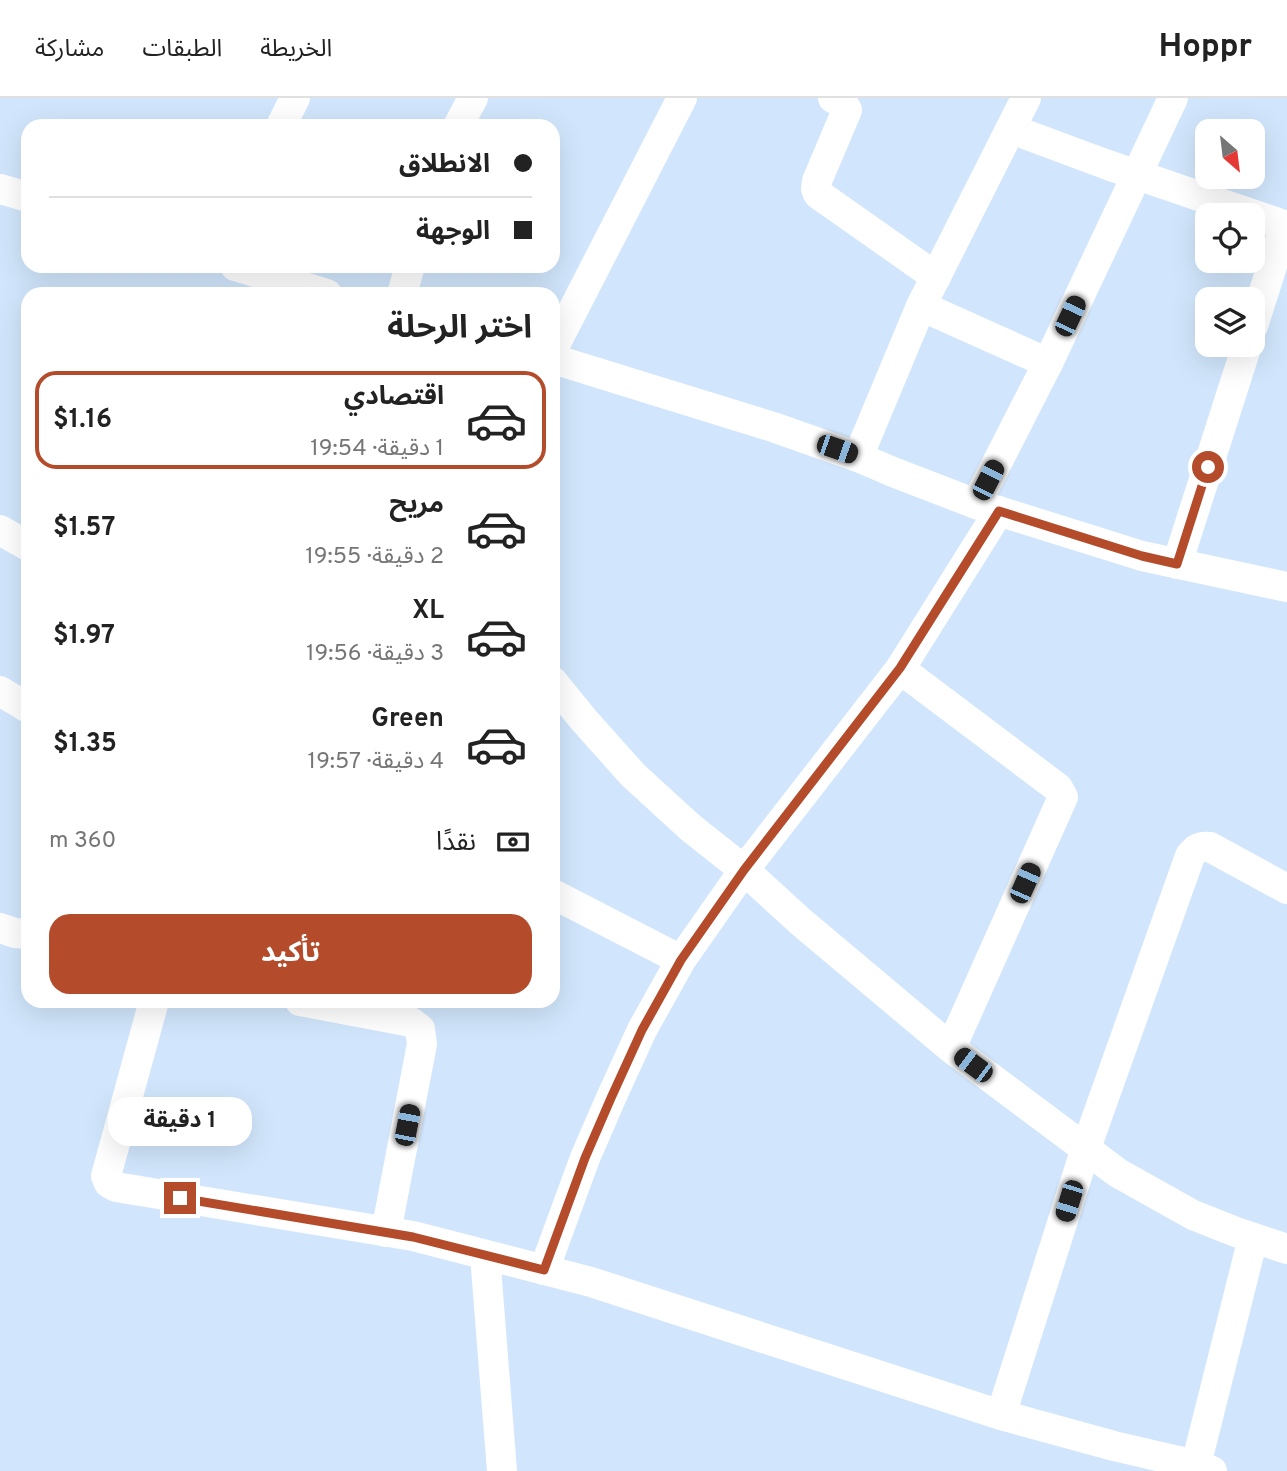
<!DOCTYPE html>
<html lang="ar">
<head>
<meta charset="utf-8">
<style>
  body { margin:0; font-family:Overpass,"Noto Sans Arabic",sans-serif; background:#f6f6f6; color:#222; direction:rtl; height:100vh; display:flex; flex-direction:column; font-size:26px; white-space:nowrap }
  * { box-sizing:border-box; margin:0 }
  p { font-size:23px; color:#767676 }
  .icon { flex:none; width:38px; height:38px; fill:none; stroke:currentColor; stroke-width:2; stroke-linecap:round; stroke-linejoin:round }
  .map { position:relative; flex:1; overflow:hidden; direction:ltr }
  .details { position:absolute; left:21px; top:189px; width:539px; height:721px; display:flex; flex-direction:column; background:#fff; border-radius:21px; box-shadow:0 7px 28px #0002; direction:rtl }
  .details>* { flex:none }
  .top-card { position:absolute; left:21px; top:21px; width:539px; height:154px; border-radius:21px; box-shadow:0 7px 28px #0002; direction:rtl; display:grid; align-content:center; height:154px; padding:0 28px; background:#fff }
  .needle { width:46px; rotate:152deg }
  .buttons { position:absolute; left:1195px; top:21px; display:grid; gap:14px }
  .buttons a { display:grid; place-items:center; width:70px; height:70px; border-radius:14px; background:#fff; box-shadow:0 7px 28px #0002; font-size:35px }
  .end { position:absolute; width:32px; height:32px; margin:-16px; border:9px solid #b44b2a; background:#fff; box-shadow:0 0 0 4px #fff }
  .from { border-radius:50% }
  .bubble { position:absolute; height:49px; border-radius:21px; background:#fff; box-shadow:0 7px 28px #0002; font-size:23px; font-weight:700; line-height:49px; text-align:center; direction:rtl }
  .car { position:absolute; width:21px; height:42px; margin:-21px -10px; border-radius:9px; box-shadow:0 0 5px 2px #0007; background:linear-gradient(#222 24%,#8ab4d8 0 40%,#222 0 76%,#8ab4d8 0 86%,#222 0) }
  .top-card b { display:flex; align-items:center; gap:24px; height:66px; font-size:26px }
  .top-card b+b { border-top:2px solid #e0e0e0 }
  .top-card i { width:18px; height:18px; background:#222 }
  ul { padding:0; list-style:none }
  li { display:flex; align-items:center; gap:21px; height:98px; margin:0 14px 10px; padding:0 14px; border:4px solid transparent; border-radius:21px }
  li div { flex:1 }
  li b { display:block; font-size:26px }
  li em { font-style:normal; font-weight:700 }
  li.on { border-color:#b44b2a }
  li>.icon { width:63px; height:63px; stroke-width:1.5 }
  h2 { padding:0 28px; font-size:32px; line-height:84px }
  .pay { display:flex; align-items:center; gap:18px; height:77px; padding:0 28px; font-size:26px }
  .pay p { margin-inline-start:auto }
  .primary-button { display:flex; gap:14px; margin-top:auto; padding:14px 28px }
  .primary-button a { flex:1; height:80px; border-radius:21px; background:#b44b2a; color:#fff; font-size:28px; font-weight:700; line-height:80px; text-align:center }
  header { display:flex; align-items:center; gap:42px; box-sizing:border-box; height:98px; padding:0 35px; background:#fff; border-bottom:2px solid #e0e0e0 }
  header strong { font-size:33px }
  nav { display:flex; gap:38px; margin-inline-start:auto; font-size:24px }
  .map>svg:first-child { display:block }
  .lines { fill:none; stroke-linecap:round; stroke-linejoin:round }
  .minor { stroke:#fff; stroke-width:30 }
  .route { stroke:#b44b2a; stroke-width:9 }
</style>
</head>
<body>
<header>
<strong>Hoppr</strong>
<nav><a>الخريطة</a><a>الطبقات</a><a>مشاركة</a></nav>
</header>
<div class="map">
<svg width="1287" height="1373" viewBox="0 0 1287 1373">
  <rect width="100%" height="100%" fill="#d1e6fc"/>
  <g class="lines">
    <!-- minor -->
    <g class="minor">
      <path d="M833,0l10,5 4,7 -30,71 -1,8 2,5 118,83"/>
      <path d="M281,28l14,-28"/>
      <path d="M458,28l15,-28"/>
      <path d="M1011,31l94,35 182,62"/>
      <path d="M0,91l28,8"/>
      <path d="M235,168l92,28"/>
      <path d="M402,196l8,-28"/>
      <path d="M921,208l127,57"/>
      <path d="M1253,228l32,-101"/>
      <path d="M553,251l129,-251"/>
      <path d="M553,261l220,68 85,30 35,15 83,32 166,52 145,31"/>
      <path d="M858,359l63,-151 105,-208"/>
      <path d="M976,406l72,-141 125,-265"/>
      <path d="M0,432l28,16"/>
      <path d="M1177,466l70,-219"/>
      <path d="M900,571l158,119 5,9 -112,251"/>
      <path d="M553,584l30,37 50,56 58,53 53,42 57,52 150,126 167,125 75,42 43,17 51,17"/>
      <path d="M0,593l28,17"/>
      <path d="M553,796l128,66"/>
      <path d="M0,830l15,5 13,1"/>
      <path d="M154,903l-48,175 3,7 7,4 297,49 178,46 410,133 113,31 82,19 16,6"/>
      <path d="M300,903l111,21 9,7 2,15 -36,188"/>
      <path d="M485,1157l17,216"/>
      <path d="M544,1172l41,-112 26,-60 31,-68 39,-70 63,-90 156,-201 99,-158"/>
      <path d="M1001,1317l85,-267 104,-292c6,-8 10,-10 20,-9l77,42"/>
      <path d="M1196,1367l57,-227"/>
    </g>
  </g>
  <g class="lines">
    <!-- route -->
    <path class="route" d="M180,1100l233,39 131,33 41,-112 26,-60 31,-68 39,-70 63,-90 156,-202 99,-157 143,45 35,8 31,-97"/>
  </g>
</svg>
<div class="buttons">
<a><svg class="needle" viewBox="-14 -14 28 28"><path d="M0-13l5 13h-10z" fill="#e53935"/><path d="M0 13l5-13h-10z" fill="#767676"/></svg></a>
<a><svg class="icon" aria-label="locate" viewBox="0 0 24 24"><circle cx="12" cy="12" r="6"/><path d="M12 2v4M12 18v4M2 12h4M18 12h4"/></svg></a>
<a><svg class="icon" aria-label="layers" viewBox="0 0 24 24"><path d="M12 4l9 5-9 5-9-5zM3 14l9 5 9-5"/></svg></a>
</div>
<i class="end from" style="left:1208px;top:369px"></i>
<i class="end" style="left:180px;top:1100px"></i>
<div class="bubble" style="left:108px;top:999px;width:144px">1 دقيقة</div>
<i class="car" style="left:1070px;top:218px;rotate:25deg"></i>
<i class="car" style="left:837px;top:351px;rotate:109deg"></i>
<i class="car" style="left:988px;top:382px;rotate:27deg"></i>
<i class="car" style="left:1025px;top:785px;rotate:24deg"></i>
<i class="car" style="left:973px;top:967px;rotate:307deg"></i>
<i class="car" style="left:407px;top:1027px;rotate:11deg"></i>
<i class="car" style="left:1069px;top:1103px;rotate:197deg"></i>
<div class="top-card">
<b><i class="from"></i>الانطلاق</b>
<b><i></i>الوجهة</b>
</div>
<section class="details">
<h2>اختر الرحلة</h2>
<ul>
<li class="on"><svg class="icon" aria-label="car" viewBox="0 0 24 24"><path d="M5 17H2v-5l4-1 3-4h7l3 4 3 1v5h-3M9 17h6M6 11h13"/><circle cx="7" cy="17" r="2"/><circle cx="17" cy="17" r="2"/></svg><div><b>اقتصادي</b><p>1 دقيقة · 19:54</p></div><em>$1.16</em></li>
<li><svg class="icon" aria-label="car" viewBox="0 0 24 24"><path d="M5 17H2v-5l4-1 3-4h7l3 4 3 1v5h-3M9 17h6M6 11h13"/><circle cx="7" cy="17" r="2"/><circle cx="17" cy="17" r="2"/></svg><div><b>مريح</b><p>2 دقيقة · 19:55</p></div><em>$1.57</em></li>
<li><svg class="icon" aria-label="car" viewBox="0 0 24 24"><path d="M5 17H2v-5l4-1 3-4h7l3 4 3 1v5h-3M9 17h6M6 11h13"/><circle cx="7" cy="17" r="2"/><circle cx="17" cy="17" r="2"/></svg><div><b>XL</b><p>3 دقيقة · 19:56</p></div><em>$1.97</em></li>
<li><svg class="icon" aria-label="car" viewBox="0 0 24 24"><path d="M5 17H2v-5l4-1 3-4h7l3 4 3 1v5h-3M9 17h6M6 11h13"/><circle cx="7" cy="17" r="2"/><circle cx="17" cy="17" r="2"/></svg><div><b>Green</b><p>4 دقيقة · 19:57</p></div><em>$1.35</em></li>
</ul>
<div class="pay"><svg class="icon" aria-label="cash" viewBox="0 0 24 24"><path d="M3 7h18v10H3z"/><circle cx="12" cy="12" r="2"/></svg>نقدًا<p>360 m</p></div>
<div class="primary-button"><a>تأكيد</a></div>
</section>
</div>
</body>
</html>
